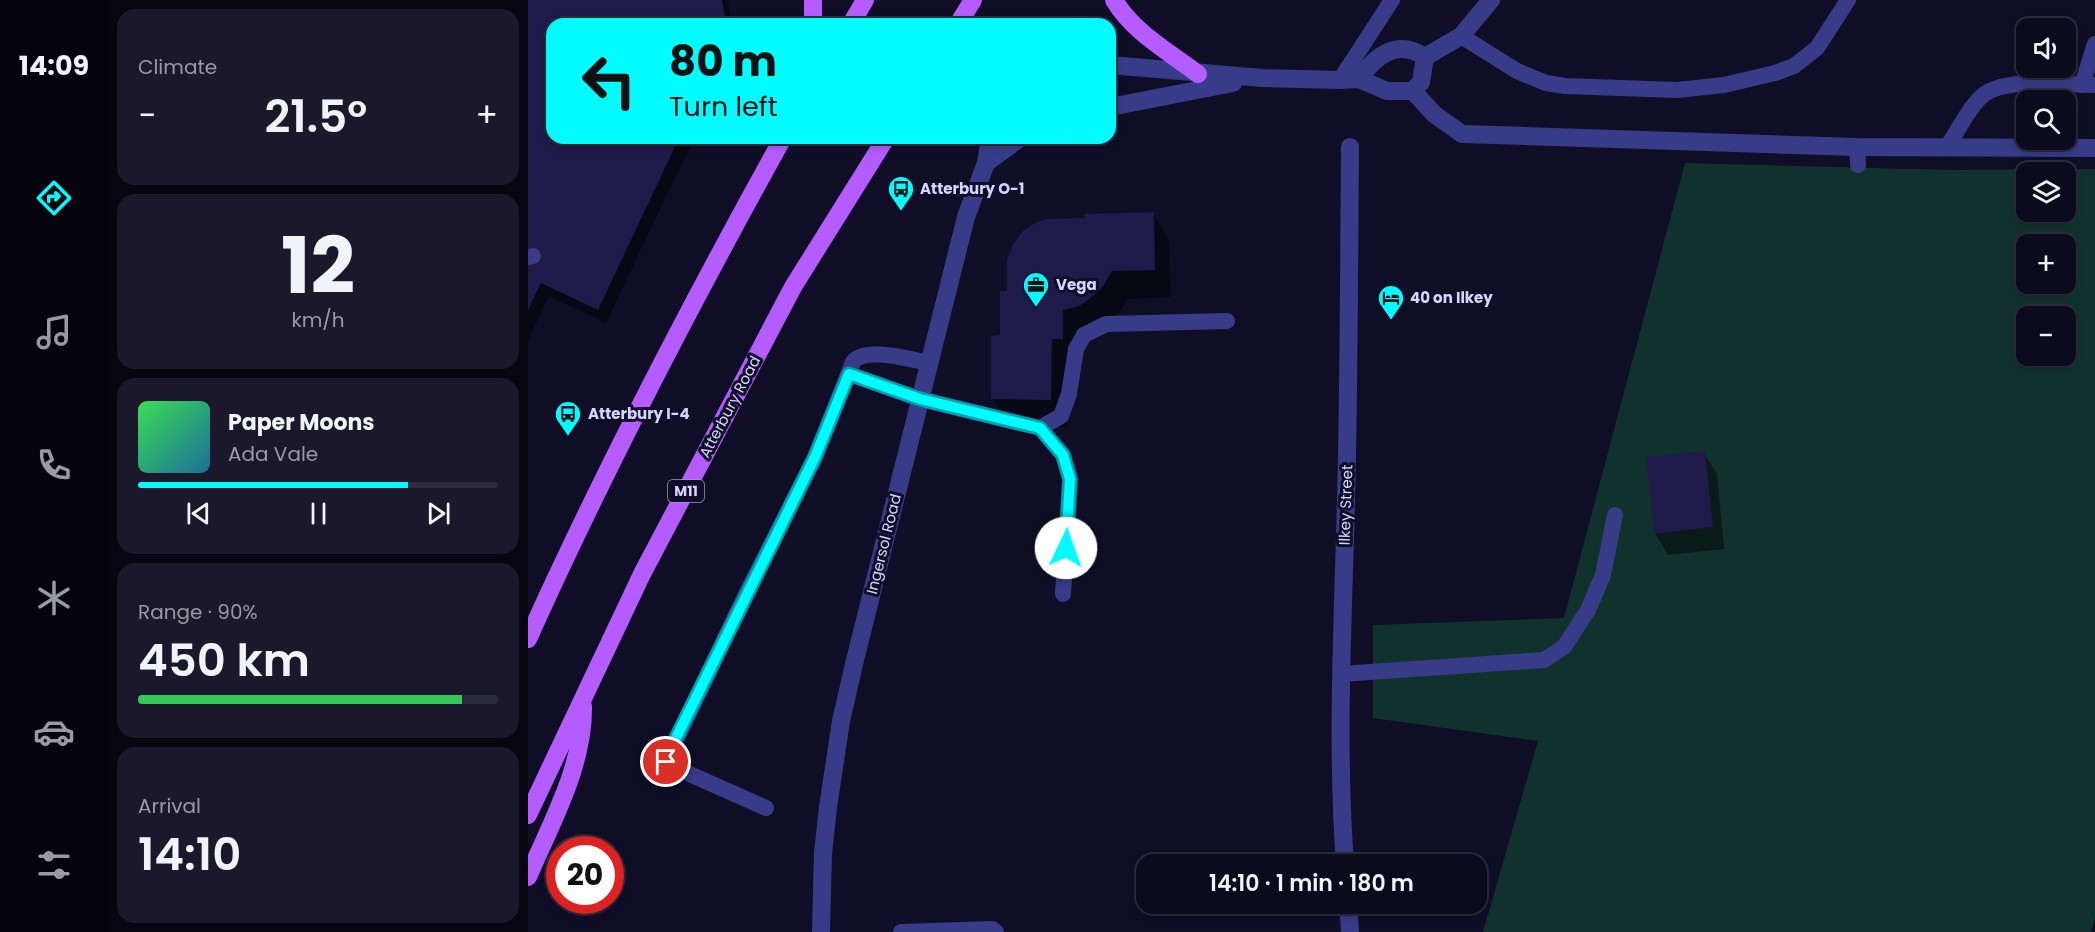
<!DOCTYPE html>
<html lang="en">
<head>
<meta charset="utf-8">
<style>
  body { margin:0; font-family:Poppins,sans-serif; background:#1a182a; color:#f1f3f6; height:100vh; display:flex; flex-direction:column; font-size:22px; white-space:nowrap }
  * { box-sizing:border-box; margin:0 }
  p { font-size:20px; color:#9a9aa4 }
  .icon { flex:none; width:33px; height:33px; fill:none; stroke:currentColor; stroke-width:2; stroke-linecap:round; stroke-linejoin:round }
  .map { position:relative; flex:1; overflow:hidden }
  .sheet { display:flex; flex-direction:column; gap:9px; padding:9px; background:#070610; width:420px }
  .sheet>* { flex:none }
  .top-card { position:absolute; left:18px; top:18px; width:570px; height:126px; border-radius:18px; box-shadow:0 3px 9px #0003,0 0 0 2px #2c2b3b; background:#01fcff; color:#111; overflow:hidden }
  .tools { position:absolute; left:1488px; top:18px; display:grid; gap:12px }
  .tools a { display:grid; place-items:center; width:60px; height:60px; border-radius:12px; background:#0c0a1d; box-shadow:0 3px 9px #0003,0 0 0 2px #2c2b3b; font-size:30px }
  .speed { position:absolute; left:18px; top:836px; display:flex; gap:12px; font-size:30px; font-weight:700; text-align:center }
  .speed>* { display:grid; place-content:center; width:78px; height:78px; border-radius:50%; background:#0c0a1d; box-shadow:0 3px 9px #0003,0 0 0 2px #2c2b3b; line-height:1 }
  .speed .limit { border:9px solid #d22; background:#fff; color:#111 }
  .pin { position:absolute; display:grid; place-items:center; width:51px; height:51px; color:#fff; margin:-26px; border:3px solid #fff; border-radius:50%; box-shadow:0 2px 6px #0007 }
  .me { position:absolute; width:66px; margin:-33px; rotate:3deg; stroke-linejoin:round; filter:drop-shadow(0 0 4px #0008) }
  .turn { display:flex; align-items:center; gap:21px; height:126px; padding:0 24px; font-size:27px }
  .turn .icon { width:78px; height:78px; stroke-width:2.5 }
  .turn b { display:block; font-size:42px; line-height:51px }
  .big { font-size:45px; font-weight:600; line-height:1.1 }
  .sheet .widget { flex:1; display:flex; flex-direction:column; justify-content:center; gap:9px; min-width:0; padding:0 21px; border-radius:18px; background:#1a182a }
  .sheet .dial { align-items:center; gap:0 }
  .dial b { font-size:78px; line-height:1 }
  .song { display:flex; align-items:center; gap:18px }
  .cover { width:72px; height:72px; border-radius:9px; background:linear-gradient(135deg,hsl(130 70% 55%),hsl(200 70% 35%)) }
  .played { height:6px; border-radius:3px; background:linear-gradient(90deg,#01fcff 75%,#2c2b3b 75%) }
  .keys { display:flex; justify-content:space-around; direction:ltr }
  .heat { display:flex; justify-content:space-between; align-items:center; font-size:33px; direction:ltr }
  .charge { height:9px; border-radius:4px; background:linear-gradient(90deg,#34c759 90%,#2c2b3b 0) }
  .trip { position:absolute; left:608px; top:854px; width:351px; height:60px; border-radius:18px; background:#0c0a1d; box-shadow:0 3px 9px #0003,0 0 0 2px #2c2b3b; font-weight:600; line-height:60px; text-align:center }
  main { display:flex; flex:1; min-height:0 }
  .tab-bar { display:flex; flex-direction:column; width:108px; justify-content:space-around; align-items:center; background:#05040c; color:#9a9aa4 }
  .tab-bar .icon { width:42px; height:42px }
  .tab-bar .selected { color:#01fcff }
  .tab-bar b { font-size:27px; color:#f1f3f6 }
  .map>svg:first-child { display:block }
  .green { fill:#11312d; fill-rule:evenodd }
  .shadow { fill:#0007 }
  .building { fill:#1f1a49 }
  .lines { fill:none; stroke-linecap:round; stroke-linejoin:round }
  .lane { stroke:#383c88; stroke-width:16 }
  .street { stroke:#383c88; stroke-width:18 }
  .primary { stroke:#b45cff; stroke-width:18 }
  .route-casing { stroke:#01a4a6; stroke-width:15 }
  .route { stroke:#01fcff; stroke-width:10 }
  .labels { text-anchor:middle; stroke-width:6; stroke-linejoin:round; paint-order:stroke }
  .shield { fill:#100e27; stroke:#9b99be; stroke-width:1.5 }
  .shield-label { font-size:14px; font-weight:bold; fill:#d6d5ff }
  .poi-label { font-size:15px; font-weight:bold; fill:#d6d5ff; stroke:#100e27; text-anchor:start }
  .street-label { font-size:15px; fill:#d6d5ff; stroke:#100e27 }
</style>
</head>
<body>
<main>
<nav class="tab-bar">
<b>14:09</b>
<svg class="icon selected" aria-label="directions" viewBox="0 0 24 24"><path d="M12 3l9 9-9 9-9-9zM9 14v-3h6M13 9l2 2-2 2"/></svg>
<svg class="icon" aria-label="music" viewBox="0 0 24 24"><path d="M9 18V5l10-2v13"/><circle cx="6" cy="18" r="3"/><circle cx="16" cy="16" r="3"/></svg>
<svg class="icon" aria-label="phone" viewBox="0 0 24 24"><path d="M5 4h4l2 5-3 2q2 4 5 5l2-3 5 2v4C11 20 4 13 5 4z"/></svg>
<svg class="icon" aria-label="climate" viewBox="0 0 24 24"><path d="M12 3v18M4 7l16 10M4 17L20 7"/></svg>
<svg class="icon" aria-label="car" viewBox="0 0 24 24"><path d="M5 17H2v-5l4-1 3-4h7l3 4 3 1v5h-3M9 17h6M6 11h13"/><circle cx="7" cy="17" r="2"/><circle cx="17" cy="17" r="2"/></svg>
<svg class="icon" aria-label="filters" viewBox="0 0 24 24"><path d="M4 7h16M4 17h16"/><circle cx="9" cy="7" r="2"/><circle cx="15" cy="17" r="2"/></svg>
</nav>
<section class="sheet">
<div class="widget"><p>Climate</p>
<div class="heat"><a>−</a><b class="big">21.5°</b><a>+</a></div>
</div>
<div class="widget dial"><b>12</b><p>km/h</p></div>
<div class="widget">
<div class="song"><i class="cover"></i><div><b>Paper Moons</b><p>Ada Vale</p></div></div>
<div class="played"></div>
<div class="keys"><svg class="icon" aria-label="previous" viewBox="0 0 24 24"><path d="M18 5L8 12l10 7zM5 5v14"/></svg><svg class="icon" aria-label="pause" viewBox="0 0 24 24"><path d="M8 5v14M16 5v14"/></svg><svg class="icon" aria-label="next" viewBox="0 0 24 24"><path d="M6 5l10 7-10 7zM19 5v14"/></svg></div>
</div>
<div class="widget"><p>Range · 90%</p><b class="big">450 km</b><div class="charge"></div></div>
<div class="widget"><p>Arrival</p><b class="big">14:10</b></div>
</section>
<div class="map">
<svg width="1567" height="932" viewBox="0 0 1567 932">
  <rect width="100%" height="100%" fill="#100e27"/>
  <path class="green" d="M1157 163 1423 170 1567 169V917L1563 932H955L1010 741 845 718V625L1036 618ZM1498 172H1538V212H1498ZM1498 244H1538V284H1498ZM1498 316H1538V356H1498Z"/>
  <g class="shadow">
    <polygon points="0,0 200,0 203,24 24,24 24,138 166,138 78,323 21,296 0,341"/>
    <polygon points="625,213 641,241 643,297 600,299 591,313 580,325 567,333 539,367 539,427 481,427 465,399 481,293 559,219"/>
    <polygon points="1176,453 1189,474 1196,549 1140,555 1127,533"/>
  </g>
  <g class="building">
    <polygon points="0,0 194,0 198,24 24,24 24,138 151,138 70,310 13,283 0,310"/>
    <polygon points="626,212 627,270 584,271 576,285 564,297 551,306 535,310 535,339 524,339 523,400 463,399 463,336 472,335 472,291 479,291 479,259 485,244 495,231 505,224 518,219 557,218 557,214"/>
    <polygon points="1177,451 1185,527 1126,534 1118,457"/>
  </g>
  <g class="lines">
    <g class="lane">
      <polyline points="933,36 989,71 1018,83 1037,86 1149,90 1196,85 1247,73 1266,66 1289,48 1320,0"/>
      <polyline points="812,80 864,0"/>
      <polyline points="1554,85 1567,44"/>
      <polyline points="1329,147 1330,165"/>
      <path d="M1419 147C1430 131 1439 110 1453 97 1474 76 1539 85 1567 85"/>
      <polyline points="0,257 5,256"/>
      <polyline points="321,374 392,399 512,428 533,416 541,394 548,349 556,335 578,324 699,321"/>
      <polyline points="512,428 535,455 542,479 535,594"/>
      <polyline points="813,674 1016,660 1036,647 1060,610 1075,575 1087,515"/>
      <path d="M238 808 139 764 140 757 219 592 287 457 325 362C337 346 383 360 402 363"/>
      <polyline points="373,932 464,929 468,932"/>
    </g>
    <g class="street">
      <polyline points="897,57 933,36 963,0"/>
      <path d="M582 65 734 78 812 80 831 79 859 91H885L893 82 897 57C869 38 847 56 831 79"/>
      <polyline points="885,91 906,114 934,134 1329,147 1567,148"/>
      <polyline points="582,107 705,83"/>
      <polyline points="458,163 492,138"/>
      <path d="M817 864C808 743 815 622 818 501 821 383 821 265 822 147"/>
      <polyline points="820,903 822,932"/>
      <polyline points="293,932 295,853 300,807 313,721 327,660 438,217 458,163 462,138"/>
    </g>
    <g class="primary">
      <polyline points="285,0 285,24"/>
      <path d="M586 0C606 33 640 51 670 74"/>
      <polyline points="323,24 337,0"/>
      <polyline points="430,24 445,0"/>
      <path d="M0 639C77 468 164 302 255 138"/>
      <polyline points="0,815 114,574 265,287 358,138"/>
      <path d="M0 877C23 823 56 766 55 706"/>
    </g>
  </g>
  <g class="lines">
    <g class="route-casing">
      <polyline id="route" points="138,762 145,744 287,457 321,374 392,399 512,428 535,455 542,479 538,548"/>
    </g>
    <use href="#route" class="route"/>
  </g>
  <defs>
    <g id="bus-pin" transform="scale(1.35)"><path d="M0 17L-7.5 6A9.5 9.5 0 1 1 7.5 6Z" fill="#01fcff" stroke="#100e27"/><path d="M-5-6H5V4H4V6H2V4H-2V6H-4V4H-5ZM-3.5-4V0h7V-4ZM-3.5 1.2v1.5H-2V1.2ZM2 1.2v1.5H3.5V1.2Z" fill="#111"/></g>
    <g id="office-pin" transform="scale(1.35)"><path d="M0 17L-7.5 6A9.5 9.5 0 1 1 7.5 6Z" fill="#01fcff" stroke="#100e27"/><path d="M-6-3h4V-5.5h4V-3h4V5H-6ZM-1-4.5V-3h2v-1.5ZM-6 0V1H6V0Z" fill="#111"/></g>
    <g id="hotel-pin" transform="scale(1.35)"><path d="M0 17L-7.5 6A9.5 9.5 0 1 1 7.5 6Z" fill="#01fcff" stroke="#100e27"/><path d="M-6-4.5h1.5V1H6V5H4.5V3h-9V5H-6ZM-4 0a1.8 1.8 0 1 1 3.6 0ZM.5 0V-2.5h3Q6-2.5 6 0Z" fill="#111"/></g>
  </defs>
  <g fill-rule="evenodd">
    <use href="#bus-pin" x="373" y="189"/>
    <use href="#office-pin" x="508" y="285"/>
    <use href="#hotel-pin" x="863" y="298"/>
    <use href="#bus-pin" x="40" y="414"/>
  </g>
  <g class="labels">
    <rect class="shield" x="140" y="480" width="36" height="22" rx="4.5"/>
    <g class="shield-label">
      <text x="158" y="496">M11</text>
    </g>
    <g class="poi-label">
      <text x="392" y="194">Atterbury O-1</text>
      <text x="528" y="290">Vega</text>
      <text x="882" y="303">40 on Ilkey</text>
      <text x="60" y="419">Atterbury I-4</text>
    </g>
    <g class="street-label">
      <text transform="translate(202 407) rotate(-62)" y="5">Atterbury Road</text>
      <text transform="translate(818 505) rotate(-88)" y="5">Ilkey Street</text>
      <text transform="translate(356 544) rotate(-76)" y="5">Ingersol Road</text>
    </g>
  </g>
</svg>
<div class="tools">
<a><svg class="icon" aria-label="sound" viewBox="0 0 24 24"><path d="M4 9h4l5-4v14l-5-4H4zM17 9q2 3 0 6"/></svg></a>
<a><svg class="icon" aria-label="search" viewBox="0 0 24 24"><circle cx="10" cy="10" r="6"/><path d="M15 15l6 6"/></svg></a>
<a><svg class="icon" aria-label="layers" viewBox="0 0 24 24"><path d="M12 4l9 5-9 5-9-5zM3 14l9 5 9-5"/></svg></a>
<a>+</a>
<a>−</a>
</div>
<div class="speed"><div class="limit">20</div></div>
<div class="pin" style="left:138px;top:762px;background:#d93025"><svg class="icon" aria-label="arrive" viewBox="0 0 24 24"><path d="M6 21V4h12l-3 4 3 4H6"/></svg></div>
<svg class="me" style="left:538px;top:548px" viewBox="-20 -20 40 40"><circle r="19" fill="#fff"/><path d="M0-13L10 11 0 6-10 11z" fill="#01fcff"/></svg>
<div class="trip">14:10 · 1 min · 180 m</div>
<div class="top-card">
<div class="turn"><svg class="icon" aria-label="left" viewBox="0 0 24 24"><path d="M17 20v-9H6M10 6l-5 5 5 5"/></svg><div><b>80 m</b>Turn left</div></div>
</div>
</div>
</main>
</body>
</html>
